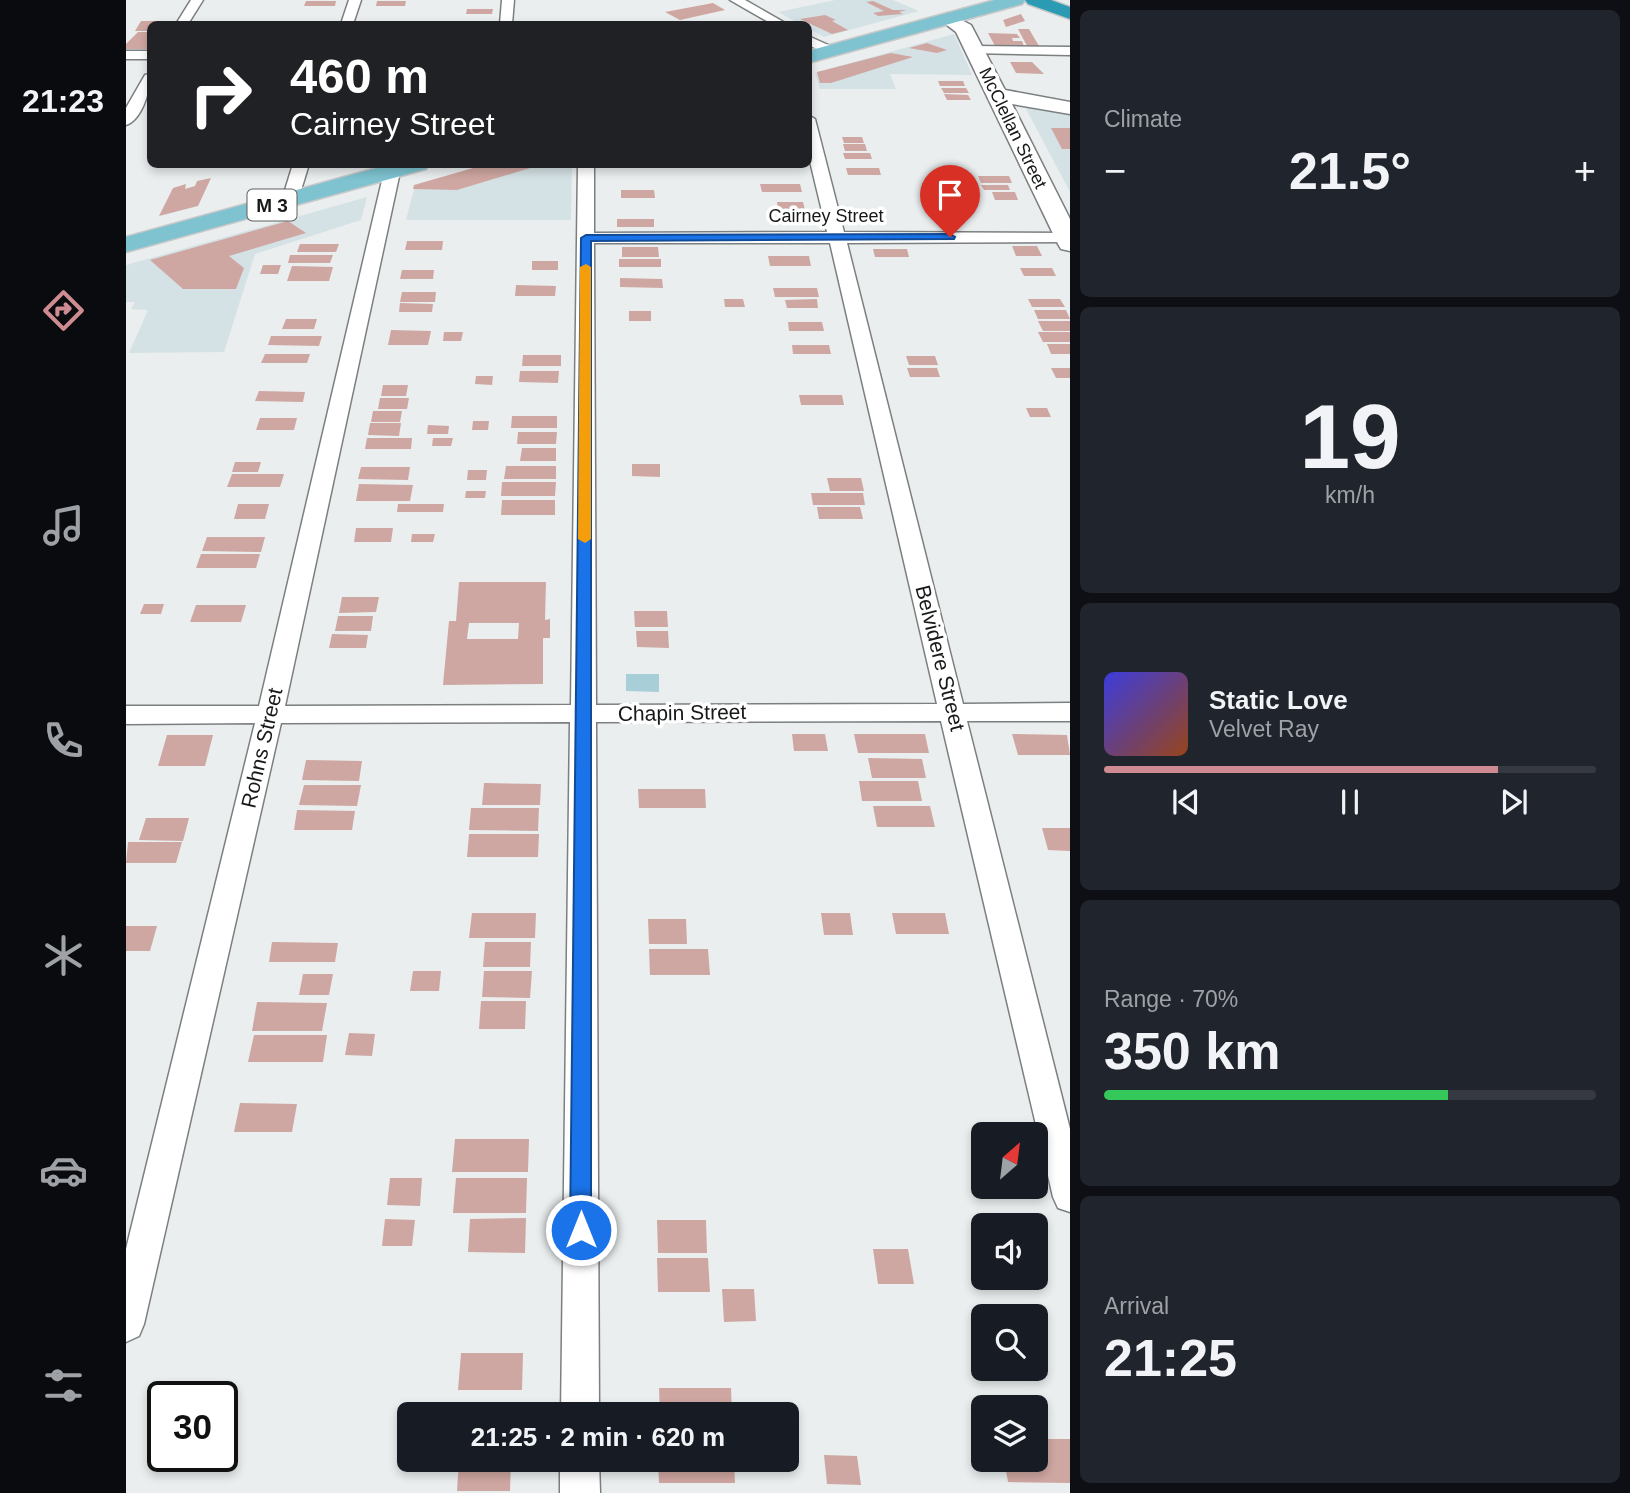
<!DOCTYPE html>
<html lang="en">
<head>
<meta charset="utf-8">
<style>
  body { margin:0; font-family:Arial,sans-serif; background:#20242c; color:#f1f3f6; height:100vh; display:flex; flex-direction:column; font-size:26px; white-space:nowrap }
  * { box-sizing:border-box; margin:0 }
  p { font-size:23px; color:#9ea1a6 }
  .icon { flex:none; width:38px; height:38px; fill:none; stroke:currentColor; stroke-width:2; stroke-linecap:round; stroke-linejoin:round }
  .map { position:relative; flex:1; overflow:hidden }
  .panel { display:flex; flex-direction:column; gap:10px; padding:10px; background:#0d0f14; width:560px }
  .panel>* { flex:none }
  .hud { position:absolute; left:21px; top:21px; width:665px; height:147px; border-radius:10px; box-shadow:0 4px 10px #0003; background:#202124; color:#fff; overflow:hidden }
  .needle { width:46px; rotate:28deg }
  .controls { position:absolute; left:845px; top:1122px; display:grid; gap:14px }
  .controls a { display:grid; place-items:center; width:77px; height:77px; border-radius:10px; background:#171b24; box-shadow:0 4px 10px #0003; font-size:35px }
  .speed { position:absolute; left:21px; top:1381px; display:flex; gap:14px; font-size:35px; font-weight:700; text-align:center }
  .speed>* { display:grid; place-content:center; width:91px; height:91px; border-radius:50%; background:#171b24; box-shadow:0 4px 10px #0003; line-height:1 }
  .speed .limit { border:4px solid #111; border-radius:10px; background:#fff; color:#111 }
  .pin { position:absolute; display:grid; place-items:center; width:60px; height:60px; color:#fff; margin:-72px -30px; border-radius:50% 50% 50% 0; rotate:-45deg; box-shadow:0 0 7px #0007 }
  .pin .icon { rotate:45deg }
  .me { position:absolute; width:77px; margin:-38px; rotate:0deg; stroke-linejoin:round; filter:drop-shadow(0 0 5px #0008) }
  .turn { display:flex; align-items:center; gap:24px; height:147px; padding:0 28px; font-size:32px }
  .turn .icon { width:91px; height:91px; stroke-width:2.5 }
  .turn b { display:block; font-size:49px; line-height:60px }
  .big { font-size:52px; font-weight:700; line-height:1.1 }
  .panel .card { flex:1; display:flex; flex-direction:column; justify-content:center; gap:10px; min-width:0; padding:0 24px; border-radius:10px; background:#20242c }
  .panel .dial { align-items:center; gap:0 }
  .dial b { font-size:91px; line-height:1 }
  .song { display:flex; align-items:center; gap:21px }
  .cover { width:84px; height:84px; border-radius:10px; background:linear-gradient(135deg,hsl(240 70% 55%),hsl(20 70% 35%)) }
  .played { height:7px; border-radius:4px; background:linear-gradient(90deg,#ce8b91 80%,#363941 80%) }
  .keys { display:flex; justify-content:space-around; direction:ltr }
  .heat { display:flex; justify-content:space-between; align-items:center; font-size:38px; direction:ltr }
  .charge { height:10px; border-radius:5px; background:linear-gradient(90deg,#34c759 70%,#363941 0) }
  .trip { position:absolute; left:271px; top:1402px; width:402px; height:70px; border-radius:10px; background:#171b24; box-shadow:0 4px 10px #0003; font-weight:700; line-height:70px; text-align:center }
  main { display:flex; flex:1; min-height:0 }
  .menu { display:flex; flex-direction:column; width:126px; justify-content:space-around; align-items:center; background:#090b0e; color:#9ea1a6 }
  .menu .icon { width:49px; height:49px }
  .menu .active { color:#ce8b91 }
  .menu b { font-size:32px; color:#f1f3f6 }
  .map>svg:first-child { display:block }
  .built { fill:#d5e2e5 }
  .green { fill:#a8ced7 }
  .building { fill:#cfa7a2; fill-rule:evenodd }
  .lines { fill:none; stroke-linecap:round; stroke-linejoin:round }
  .street-casing { stroke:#7b7f80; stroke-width:3 }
  .secondary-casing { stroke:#7b7f80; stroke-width:3 }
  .primary-casing { stroke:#c7c8c8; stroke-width:3 }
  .highway-casing { stroke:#c7c8c8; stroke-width:3 }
  .street { fill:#fff; fill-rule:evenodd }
  .secondary { fill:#fff; fill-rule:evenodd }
  .primary { fill:#7fc3d1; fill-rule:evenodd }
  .highway { fill:#2a9bb2; fill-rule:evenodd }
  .route { fill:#1a73e8; stroke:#114b97; stroke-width:2 }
  .slow { fill:#f59e0b }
  .labels { text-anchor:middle; stroke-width:7; stroke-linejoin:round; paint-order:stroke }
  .far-street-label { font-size:18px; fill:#171919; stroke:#fff }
  .shield { fill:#fff; stroke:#5d5e5e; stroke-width:2 }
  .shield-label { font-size:19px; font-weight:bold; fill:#171919 }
  .street-label { font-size:21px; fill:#171919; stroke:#fff }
</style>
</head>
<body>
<main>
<nav class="menu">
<b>21:23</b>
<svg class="icon active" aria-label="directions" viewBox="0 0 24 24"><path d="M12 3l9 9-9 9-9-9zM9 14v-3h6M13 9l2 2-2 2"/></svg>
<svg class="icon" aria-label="music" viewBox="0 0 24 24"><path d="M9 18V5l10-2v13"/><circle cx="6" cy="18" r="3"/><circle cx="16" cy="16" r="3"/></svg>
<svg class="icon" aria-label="phone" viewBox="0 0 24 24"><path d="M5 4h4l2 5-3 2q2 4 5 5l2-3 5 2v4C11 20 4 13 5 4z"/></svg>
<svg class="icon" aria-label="climate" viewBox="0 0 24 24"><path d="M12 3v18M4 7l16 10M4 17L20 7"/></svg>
<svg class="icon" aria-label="car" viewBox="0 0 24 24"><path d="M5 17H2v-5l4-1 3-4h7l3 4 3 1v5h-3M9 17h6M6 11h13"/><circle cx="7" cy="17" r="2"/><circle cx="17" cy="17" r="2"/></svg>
<svg class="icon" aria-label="filters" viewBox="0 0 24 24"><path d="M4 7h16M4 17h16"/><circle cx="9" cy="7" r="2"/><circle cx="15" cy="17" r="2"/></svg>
</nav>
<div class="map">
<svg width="944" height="1493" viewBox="0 0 944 1493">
  <rect width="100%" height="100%" fill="#eaeeef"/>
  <g class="built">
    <polygon points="709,0 767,0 793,11 698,37 683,29 682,24 674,24 652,12"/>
    <polygon points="828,34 846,75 764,74 770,89 694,89 689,73"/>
    <polygon points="899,107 944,115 944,192"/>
    <polygon points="364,165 446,165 445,220 280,220 289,186"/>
    <polygon points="241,197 235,220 129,254 98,352 3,353 22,310 5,309 9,302 0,302 0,265"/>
  </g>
  <polygon class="green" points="500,674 533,674 533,692 500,691"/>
  <g class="building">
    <polygon points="180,1 210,1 209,6 178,6"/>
    <polygon points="251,1 280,1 279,6 250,6"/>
    <polygon points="747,1 767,10 781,10 773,12 777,14 752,16 747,13 758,11 740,2"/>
    <polygon points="587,3 599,10 554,20 539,12"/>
    <polygon points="341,9 367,9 366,14 340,14"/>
    <polygon points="895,14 899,21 880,27 877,20"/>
    <polygon points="699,15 710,20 706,21 722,30 706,34 674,19"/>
    <polygon points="15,21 35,21 32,24 24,24 24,31 9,31"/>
    <polygon points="892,29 903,29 913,46 901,46"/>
    <polygon points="12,32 24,32 22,49 0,49 0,44"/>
    <polygon points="862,33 891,34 894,38 886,38 887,41 896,41 898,46 869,46"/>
    <polygon points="801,43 821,50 811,53 783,48"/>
    <polygon points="765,53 787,57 705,83 694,83 691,72"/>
    <polygon points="884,62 906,62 918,74 890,73"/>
    <polygon points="812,81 837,81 839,86 814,86"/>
    <polygon points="815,88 840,88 843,93 818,93"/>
    <polygon points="818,94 842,95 845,100 821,100"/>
    <polygon points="925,128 944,128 944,149 936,149"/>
    <polygon points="716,137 736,137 738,143 718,143"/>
    <polygon points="717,144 739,144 741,151 719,151"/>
    <polygon points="717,153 744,153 746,159 719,159"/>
    <polygon points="361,164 414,165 331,190 287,189 288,185"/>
    <polygon points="720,168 753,168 755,175 722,175"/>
    <polygon points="852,176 883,176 886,183 855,183"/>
    <polygon points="85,178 72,206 33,216 47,188 60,184 59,189 69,186 71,181"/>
    <polygon points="634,184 674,184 676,192 636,192"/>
    <polygon points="855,185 882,185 884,190 858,190"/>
    <polygon points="495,190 528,190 529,198 495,198"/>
    <polygon points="866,192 889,192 892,200 869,200"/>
    <polygon points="651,202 677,202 679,210 652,210"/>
    <rect x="491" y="219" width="37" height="8"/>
    <polygon points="162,221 180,233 103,256 118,268 110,289 57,289 24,260"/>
    <polygon points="281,241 317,241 316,250 279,250"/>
    <polygon points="174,244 213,244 210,252 171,252"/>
    <polygon points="886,246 911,246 916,256 890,256"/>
    <polygon points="496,247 532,247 533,257 496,257"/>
    <polygon points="747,249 781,249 783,257 749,257"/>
    <polygon points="164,255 207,255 204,263 162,263"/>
    <polygon points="642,256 683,256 685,266 644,266"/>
    <rect x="493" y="259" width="42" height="8"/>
    <rect x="406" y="261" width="26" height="9"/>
    <polygon points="137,265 155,265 152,274 134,274"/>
    <polygon points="166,266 207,267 203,281 161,281"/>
    <polygon points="894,268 926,268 930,276 898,276"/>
    <polygon points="276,270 308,270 307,279 274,279"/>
    <polygon points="494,278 536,279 537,288 494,287"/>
    <polygon points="390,285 430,286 429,296 389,296"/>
    <polygon points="647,288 691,288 693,297 649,297"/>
    <polygon points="276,292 310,292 309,302 274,302"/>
    <polygon points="598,299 617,299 619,307 599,307"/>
    <polygon points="691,299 692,308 661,308 659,300"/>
    <polygon points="902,299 934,299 939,307 906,307"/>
    <polygon points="274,303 307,304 306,312 273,312"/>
    <polygon points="908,310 940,310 944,319 912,319"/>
    <rect x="503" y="311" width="22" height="10"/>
    <polygon points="160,319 191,319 188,329 156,329"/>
    <polygon points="912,321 944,321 944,331 917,331"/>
    <polygon points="662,322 696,322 698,331 663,331"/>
    <polygon points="265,330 305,331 302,345 262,345"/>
    <polygon points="318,332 337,332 335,341 317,341"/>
    <polygon points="912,332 944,332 944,342 917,342"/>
    <polygon points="145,336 196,336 193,346 142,345"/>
    <polygon points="921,344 944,344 944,354 925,354"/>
    <polygon points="666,345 703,345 705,354 667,354"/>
    <polygon points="139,354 184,354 181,363 135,363"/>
    <polygon points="397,355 435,355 435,366 396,366"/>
    <polygon points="780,356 809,356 812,365 783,365"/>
    <polygon points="781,368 811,368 814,377 784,377"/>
    <polygon points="925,368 944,368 944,378 930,378"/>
    <polygon points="394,371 433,371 432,383 393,382"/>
    <polygon points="350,376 367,376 366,385 349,384"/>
    <polygon points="257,385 282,385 280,396 255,396"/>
    <polygon points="133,391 179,392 177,402 129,401"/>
    <polygon points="673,395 716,395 718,405 675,405"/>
    <polygon points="254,398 283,398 281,409 252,409"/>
    <polygon points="900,408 921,408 925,417 904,417"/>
    <polygon points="247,411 276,411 274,422 245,422"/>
    <polygon points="386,416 431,416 431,428 385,428"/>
    <polygon points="134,418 171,418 168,430 130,430"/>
    <polygon points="347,421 363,421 362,430 346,430"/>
    <polygon points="244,423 275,423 273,436 242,435"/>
    <polygon points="302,425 323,426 322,434 301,434"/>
    <polygon points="392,432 431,432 430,444 391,444"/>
    <polygon points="241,438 286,438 285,449 239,449"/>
    <polygon points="307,438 327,438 325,446 306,446"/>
    <polygon points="396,448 430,448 430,461 394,461"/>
    <polygon points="109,462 135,462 132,472 106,472"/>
    <polygon points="506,464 534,464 534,477 506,476"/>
    <polygon points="380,466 430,466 430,479 378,479"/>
    <polygon points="235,467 284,467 282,480 232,479"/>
    <polygon points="342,470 361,470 360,480 341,480"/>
    <polygon points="106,474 158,474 154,487 101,487"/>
    <polygon points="701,478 735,478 738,491 704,491"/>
    <polygon points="376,482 430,482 429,496 375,496"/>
    <polygon points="233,484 287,485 284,501 230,501"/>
    <polygon points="340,491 360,491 359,498 339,498"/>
    <polygon points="685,493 737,493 739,505 687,505"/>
    <polygon points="376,500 429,500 429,515 375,515"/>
    <polygon points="112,504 143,504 139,519 108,519"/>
    <polygon points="272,504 318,504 317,512 271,512"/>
    <polygon points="691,507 734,507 737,519 693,519"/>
    <polygon points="230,528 267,528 265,542 228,542"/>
    <polygon points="286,534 309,534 307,542 285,542"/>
    <polygon points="81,537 139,537 135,552 76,551"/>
    <polygon points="75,554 134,554 130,568 70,568"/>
    <path d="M333 582H420L419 620 424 619V638H417V684L317 685 323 621H330ZM343 623H393L392 639H341Z"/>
    <polygon points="216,597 253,597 250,612 213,613"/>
    <polygon points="18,604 38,604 35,614 14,614"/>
    <polygon points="70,605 120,605 115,622 64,622"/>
    <polygon points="508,611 541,611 542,627 509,627"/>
    <polygon points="212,616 247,616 245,631 209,631"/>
    <polygon points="510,631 542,631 543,648 511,647"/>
    <polygon points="206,634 242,635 240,648 203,648"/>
    <polygon points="666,734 699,734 702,751 668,751"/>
    <polygon points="728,734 799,734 803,753 732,753"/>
    <polygon points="886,734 941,735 944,755 892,755"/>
    <polygon points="41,735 87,735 79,766 32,766"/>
    <polygon points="742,758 796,759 800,778 746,778"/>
    <polygon points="180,760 236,761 233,781 176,780"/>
    <polygon points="733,781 792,781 796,801 736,801"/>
    <polygon points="358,783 415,784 414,805 356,805"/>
    <polygon points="178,785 235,785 231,806 173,805"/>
    <polygon points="512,789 579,789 580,808 513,808"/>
    <polygon points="747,806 804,806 809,827 751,827"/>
    <polygon points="345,808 413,808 412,831 343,830"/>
    <polygon points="171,810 229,811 226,830 168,830"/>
    <polygon points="20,818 63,818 57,841 13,840"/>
    <polygon points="916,828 944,828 944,851 922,850"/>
    <polygon points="343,834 413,834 412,857 341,857"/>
    <polygon points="2,842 56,842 50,863 0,863"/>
    <polygon points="346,913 410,913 409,938 343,938"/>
    <polygon points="695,913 724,913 727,935 698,935"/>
    <polygon points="766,913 819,913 823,934 770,934"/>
    <polygon points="522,919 560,919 561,944 523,944"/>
    <polygon points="0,926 31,926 24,951 0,951"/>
    <polygon points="146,942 212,943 209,962 143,962"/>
    <polygon points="359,942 405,942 404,967 357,967"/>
    <polygon points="523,949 582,949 584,975 524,975"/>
    <polygon points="287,971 315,971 313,991 284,991"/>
    <polygon points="358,971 406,971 404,998 356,997"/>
    <polygon points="177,974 207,974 203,995 173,995"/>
    <polygon points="355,1001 400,1001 399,1029 353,1029"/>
    <polygon points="131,1002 201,1003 196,1031 126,1031"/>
    <polygon points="223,1033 249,1034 246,1056 219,1055"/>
    <polygon points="128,1035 201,1035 197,1062 122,1062"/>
    <polygon points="114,1103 171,1104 166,1132 108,1132"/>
    <polygon points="329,1139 403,1139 402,1172 326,1172"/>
    <polygon points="264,1178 296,1178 294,1206 261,1205"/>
    <polygon points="330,1178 401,1178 400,1213 327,1213"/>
    <polygon points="400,1218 399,1253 342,1252 344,1219"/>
    <polygon points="259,1219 289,1220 286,1246 256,1246"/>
    <polygon points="531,1220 580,1220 581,1253 532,1253"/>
    <polygon points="747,1249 782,1249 788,1284 752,1284"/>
    <polygon points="531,1258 582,1258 584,1292 532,1292"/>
    <polygon points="596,1289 628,1289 630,1321 598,1322"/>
    <polygon points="335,1353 397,1353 396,1390 332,1390"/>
    <polygon points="533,1388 605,1388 606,1414 534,1414"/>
    <polygon points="910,1439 944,1439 944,1483 882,1482 878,1460 910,1460"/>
    <polygon points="698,1455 731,1456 735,1485 701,1484"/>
    <polygon points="333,1460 385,1460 384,1491 331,1491"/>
    <polygon points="532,1460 608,1460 609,1483 533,1483"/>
  </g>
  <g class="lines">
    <g class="street-casing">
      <g id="street">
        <polygon points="65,0 77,0 62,24 50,24"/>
        <polygon points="223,0 235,0 227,24 215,24"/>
        <polygon points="376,0 388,0 386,24 374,24"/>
        <polygon points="604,0 619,0 661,24 646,24"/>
        <polygon points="682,36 709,48 711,51 704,55 682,45"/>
        <polygon points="848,46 944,47 944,55 843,53 843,47"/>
        <rect x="0" y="51" width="24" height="8"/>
        <path d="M24 74C25 89 16 120 0 125V108L19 75Z"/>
        <path d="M682 115 689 119 718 232 944 233V241L940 242 721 243 837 704 944 703V721H841L944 1129V1212L932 1208 927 1197 815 721 470 722 473 1414H435L444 722 155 723 18 1324 13 1336 0 1342V1249L129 723 0 724V706H133L258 172 266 167 274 172 159 706 445 705 452 164H468V233L701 232 682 153ZM468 243H704L811 704 470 705Z"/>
        <polygon points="167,164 183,164 172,200 164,205 156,200"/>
        <polygon points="434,1460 473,1460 474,1493 434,1493"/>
      </g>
    </g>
    <g class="secondary-casing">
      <polygon id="secondary" points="822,13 845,25 879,90 944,102 944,114 886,104 944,219 944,251 935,249 932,244 830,32 813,19"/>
    </g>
    <g class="primary-casing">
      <g id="primary">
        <polygon points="869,0 899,0 896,4 682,63 682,51"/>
        <polygon points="265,164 303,164 300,169 0,252 0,237"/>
      </g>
    </g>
    <g class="highway-casing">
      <polygon id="highway" points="899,0 925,0 944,7 944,19 902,4"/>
    </g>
    <use href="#street" class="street"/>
    <use href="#secondary" class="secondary"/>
    <use href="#primary" class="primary"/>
    <use href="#highway" class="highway"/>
  </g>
  <polygon class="route" points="824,234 829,237 828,239 465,241 465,1230 462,1237 455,1240 447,1237 444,1230 455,238 460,235"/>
  <polygon class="slow" points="460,264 465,267 465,539 459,543 452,539 454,267"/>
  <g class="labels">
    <g class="far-street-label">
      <text transform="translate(887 128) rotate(64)" y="6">McClellan Street</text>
      <text x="700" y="222">Cairney Street</text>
    </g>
    <rect class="shield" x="121.5" y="189.5" width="49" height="31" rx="5"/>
    <g class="shield-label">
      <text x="146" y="212">M 3</text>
    </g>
    <g class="street-label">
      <text transform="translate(814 658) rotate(76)" y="7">Belvidere Street</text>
      <text transform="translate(556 713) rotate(-1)" y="7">Chapin Street</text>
      <text transform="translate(136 748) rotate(-77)" y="7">Rohns Street</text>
    </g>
  </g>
</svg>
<div class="controls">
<a><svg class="needle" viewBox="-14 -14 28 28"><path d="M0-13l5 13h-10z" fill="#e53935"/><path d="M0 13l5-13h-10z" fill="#9ea1a6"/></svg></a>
<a><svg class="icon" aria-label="sound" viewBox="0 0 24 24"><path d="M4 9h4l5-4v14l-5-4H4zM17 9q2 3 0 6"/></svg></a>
<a><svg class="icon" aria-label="search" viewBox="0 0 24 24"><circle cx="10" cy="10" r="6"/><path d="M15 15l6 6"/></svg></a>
<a><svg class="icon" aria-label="layers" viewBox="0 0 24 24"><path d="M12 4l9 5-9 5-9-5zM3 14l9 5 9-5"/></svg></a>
</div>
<div class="speed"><div class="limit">30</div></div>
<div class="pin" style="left:824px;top:237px;background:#d93025"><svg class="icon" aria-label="arrive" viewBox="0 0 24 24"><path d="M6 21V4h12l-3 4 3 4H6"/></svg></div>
<svg class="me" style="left:455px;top:1230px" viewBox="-20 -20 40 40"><circle r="17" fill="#1a73e8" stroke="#fff" stroke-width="3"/><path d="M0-11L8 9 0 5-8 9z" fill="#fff"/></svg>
<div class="trip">21:25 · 2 min · 620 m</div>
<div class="hud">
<div class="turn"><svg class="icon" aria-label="right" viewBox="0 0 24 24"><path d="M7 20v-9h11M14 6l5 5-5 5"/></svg><div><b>460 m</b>Cairney Street</div></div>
</div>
</div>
<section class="panel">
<div class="card"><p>Climate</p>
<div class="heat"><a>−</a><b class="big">21.5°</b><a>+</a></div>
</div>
<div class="card dial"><b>19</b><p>km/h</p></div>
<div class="card">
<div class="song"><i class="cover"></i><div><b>Static Love</b><p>Velvet Ray</p></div></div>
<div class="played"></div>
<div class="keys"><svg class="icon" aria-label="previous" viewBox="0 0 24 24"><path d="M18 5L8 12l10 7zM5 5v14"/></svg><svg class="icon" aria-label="pause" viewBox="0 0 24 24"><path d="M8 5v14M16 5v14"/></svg><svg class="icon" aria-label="next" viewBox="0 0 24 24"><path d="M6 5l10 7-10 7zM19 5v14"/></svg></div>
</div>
<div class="card"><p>Range · 70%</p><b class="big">350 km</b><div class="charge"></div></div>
<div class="card"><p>Arrival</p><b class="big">21:25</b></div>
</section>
</main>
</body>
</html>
